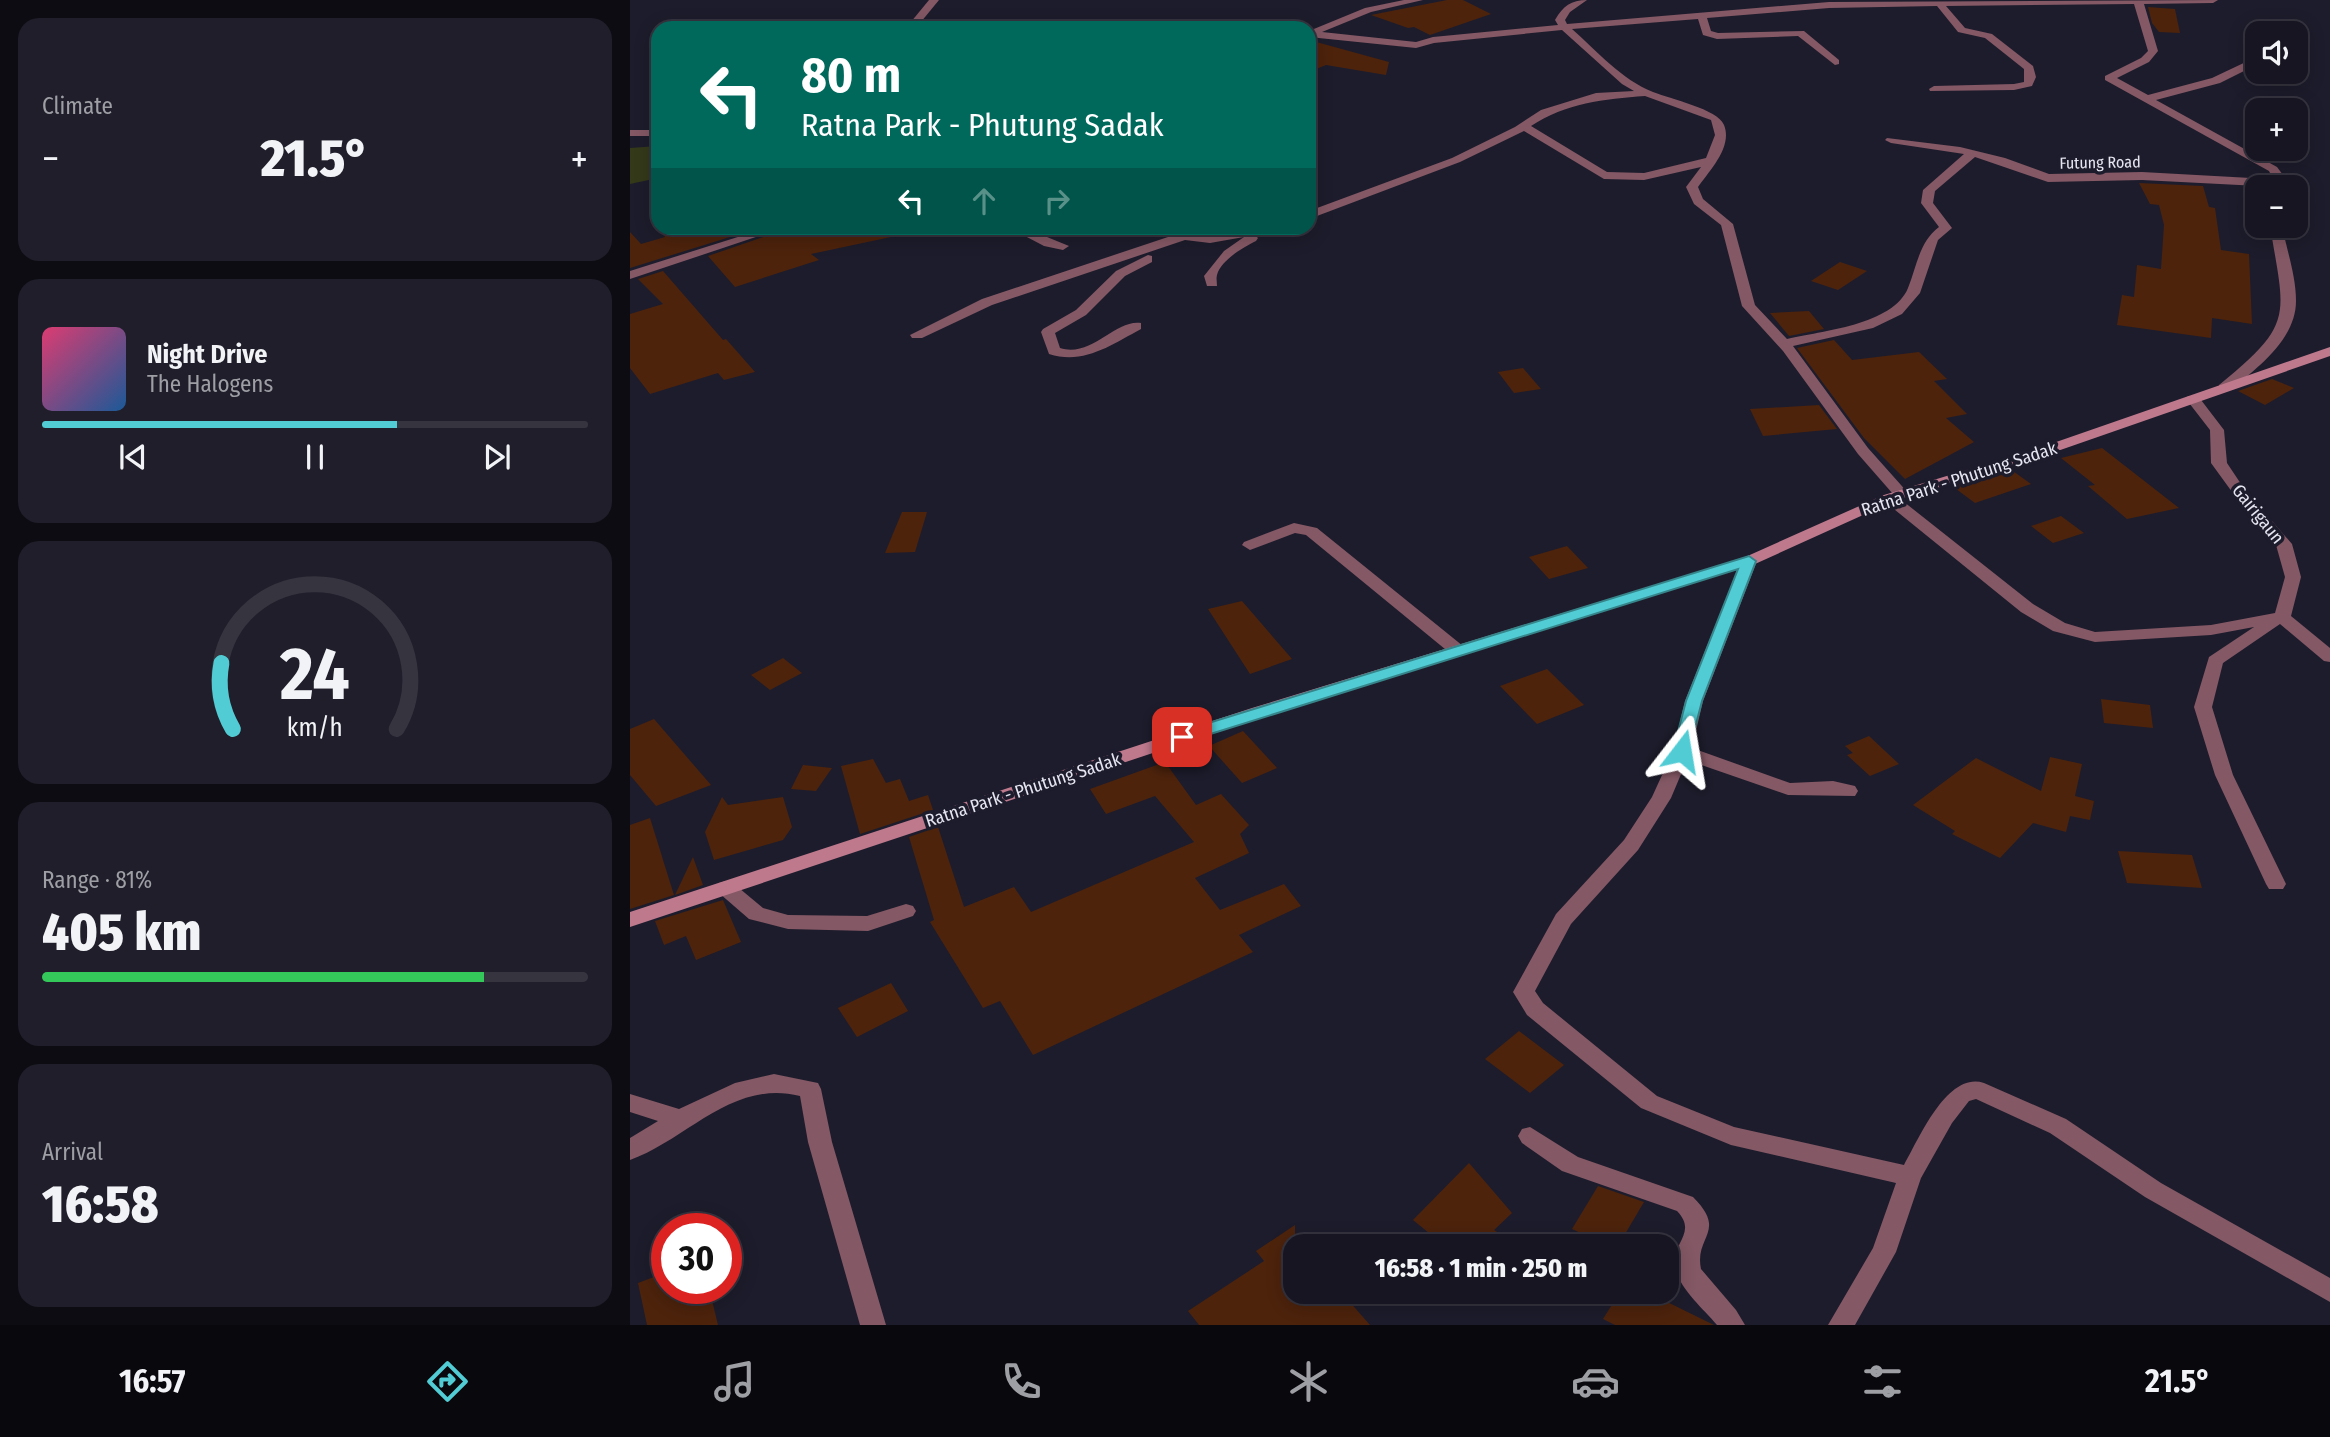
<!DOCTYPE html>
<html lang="en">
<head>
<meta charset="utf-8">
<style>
  body { margin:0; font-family:"Fira Sans Condensed",sans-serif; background:#1f1e2a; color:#f1f3f6; height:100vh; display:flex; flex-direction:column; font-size:26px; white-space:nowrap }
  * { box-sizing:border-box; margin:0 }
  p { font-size:23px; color:#9e9fa5 }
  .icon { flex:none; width:38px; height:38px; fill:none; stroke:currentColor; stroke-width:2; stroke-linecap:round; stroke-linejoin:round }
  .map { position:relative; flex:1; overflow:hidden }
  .panel { display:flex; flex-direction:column; gap:18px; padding:18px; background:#0c0c12; width:630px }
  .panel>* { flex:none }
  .guide { position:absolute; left:21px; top:21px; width:665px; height:214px; border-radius:21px; box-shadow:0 4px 18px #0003,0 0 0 2px #35343f; background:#00695c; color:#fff; overflow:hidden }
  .tools { position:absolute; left:1615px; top:21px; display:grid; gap:14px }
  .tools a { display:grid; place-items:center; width:63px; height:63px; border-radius:14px; background:#161521; box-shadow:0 4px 18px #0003,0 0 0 2px #35343f; font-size:35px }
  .speed { position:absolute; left:21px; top:1213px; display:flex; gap:14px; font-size:35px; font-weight:700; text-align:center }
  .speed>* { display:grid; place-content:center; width:91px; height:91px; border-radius:50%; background:#161521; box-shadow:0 4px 18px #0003,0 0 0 2px #35343f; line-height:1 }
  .speed .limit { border:10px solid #d22; background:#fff; color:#111 }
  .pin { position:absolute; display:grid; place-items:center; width:60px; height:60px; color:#fff; margin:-30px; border-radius:14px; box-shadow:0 4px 10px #0006 }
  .me { position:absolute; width:77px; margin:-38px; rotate:14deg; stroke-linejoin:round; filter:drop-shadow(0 0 5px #0008) }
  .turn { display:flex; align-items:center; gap:24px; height:147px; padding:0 35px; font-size:32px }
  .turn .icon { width:91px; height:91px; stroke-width:2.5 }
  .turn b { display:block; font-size:49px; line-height:60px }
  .lanes { display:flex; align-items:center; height:66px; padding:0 35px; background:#0003; justify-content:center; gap:35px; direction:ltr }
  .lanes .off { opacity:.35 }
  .big { font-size:52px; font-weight:800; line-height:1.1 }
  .panel .widget { flex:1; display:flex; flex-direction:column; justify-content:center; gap:10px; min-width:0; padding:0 24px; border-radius:21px; background:#1f1e2a }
  .panel .dial { align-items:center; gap:0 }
  .dial svg { height:182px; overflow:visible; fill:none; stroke:#35343f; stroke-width:7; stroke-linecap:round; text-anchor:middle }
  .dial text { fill:#f1f3f6; stroke:none }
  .song { display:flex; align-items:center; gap:21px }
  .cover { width:84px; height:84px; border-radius:10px; background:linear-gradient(135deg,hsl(340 70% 55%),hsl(210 70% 35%)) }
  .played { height:7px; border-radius:4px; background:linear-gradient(90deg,#51ccd4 65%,#35343f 65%) }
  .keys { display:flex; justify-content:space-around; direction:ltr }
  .heat { display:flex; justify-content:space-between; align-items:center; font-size:38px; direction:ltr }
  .charge { height:10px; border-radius:5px; background:linear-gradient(90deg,#34c759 81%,#35343f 0) }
  .trip { position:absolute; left:653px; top:1234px; width:396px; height:70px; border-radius:21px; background:#161521; box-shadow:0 4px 18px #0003,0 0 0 2px #35343f; font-weight:800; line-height:70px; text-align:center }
  .tabs { display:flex; height:112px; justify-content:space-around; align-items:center; background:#09080d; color:#9e9fa5 }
  .tabs .icon { width:49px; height:49px }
  .tabs .selected { color:#51ccd4 }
  .tabs b { font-size:32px; color:#f1f3f6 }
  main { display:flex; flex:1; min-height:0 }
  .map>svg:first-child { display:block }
  .green { fill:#34391a }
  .building { fill:#4d230c }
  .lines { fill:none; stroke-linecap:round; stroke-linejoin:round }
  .street { fill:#845865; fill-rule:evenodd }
  .secondary { fill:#be798d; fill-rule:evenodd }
  .route { fill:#51ccd4; stroke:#35858a; stroke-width:2 }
  .labels { text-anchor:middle; stroke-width:7; stroke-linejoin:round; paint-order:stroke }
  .far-street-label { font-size:16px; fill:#e6e6f2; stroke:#1d1c2c }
  .street-label { font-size:18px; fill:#e6e6f2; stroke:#1d1c2c }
</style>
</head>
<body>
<main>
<section class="panel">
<div class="widget"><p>Climate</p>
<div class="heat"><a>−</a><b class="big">21.5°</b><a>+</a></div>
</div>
<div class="widget">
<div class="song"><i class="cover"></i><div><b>Night Drive</b><p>The Halogens</p></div></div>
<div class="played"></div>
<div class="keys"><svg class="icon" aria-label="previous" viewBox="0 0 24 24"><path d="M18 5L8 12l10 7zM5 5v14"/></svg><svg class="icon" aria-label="pause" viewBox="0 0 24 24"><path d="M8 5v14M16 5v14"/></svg><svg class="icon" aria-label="next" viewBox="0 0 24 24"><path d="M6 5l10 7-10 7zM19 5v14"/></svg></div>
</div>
<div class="widget dial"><svg viewBox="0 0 100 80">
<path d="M14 69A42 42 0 1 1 86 69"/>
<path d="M14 69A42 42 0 0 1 9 40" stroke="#51ccd4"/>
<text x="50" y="56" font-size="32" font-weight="700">24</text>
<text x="50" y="72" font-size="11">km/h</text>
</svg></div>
<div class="widget"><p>Range · 81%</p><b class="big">405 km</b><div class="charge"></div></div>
<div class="widget"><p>Arrival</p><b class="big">16:58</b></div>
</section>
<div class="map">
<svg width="1700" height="1325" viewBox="0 0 1700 1325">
  <rect width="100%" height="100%" fill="#1d1c2c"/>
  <polygon class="green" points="28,146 28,178 0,184 0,148"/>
  <g class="building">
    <polygon points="817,0 833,0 861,14 800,35 784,27 778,28 741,15"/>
    <polygon points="1518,7 1545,9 1550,33 1529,32 1522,23"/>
    <polygon points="679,40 759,62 756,75 696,65 679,72"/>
    <polygon points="1509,183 1573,186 1579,207 1585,208 1591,250 1619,254 1622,324 1582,318 1581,338 1487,325 1492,295 1504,297 1507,265 1531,269 1534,225 1529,205 1520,204"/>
    <polygon points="30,228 129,228 0,268 0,232 11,244 35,237"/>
    <polygon points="156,228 260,228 261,237 181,254 189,260 105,287 78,256 154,230"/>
    <polygon points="1210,262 1237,271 1208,290 1181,281"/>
    <polygon points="33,271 93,340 96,339 125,372 94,380 88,373 20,394 0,368 0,314 33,304 8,279"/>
    <polygon points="1179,311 1194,329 1159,336 1140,313"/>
    <polygon points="1204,340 1222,360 1289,352 1317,379 1304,381 1337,414 1316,418 1344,442 1275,479 1234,438 1167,348"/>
    <polygon points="893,368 911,389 884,393 868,372"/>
    <polygon points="1642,379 1664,388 1635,405 1608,391"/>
    <polygon points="1189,405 1207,429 1133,436 1120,409"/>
    <polygon points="1472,448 1549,508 1497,519 1458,486 1465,485 1431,458"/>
    <polygon points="1380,469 1401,484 1345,503 1322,486"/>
    <polygon points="272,512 297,512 285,552 255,553"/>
    <polygon points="1431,516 1454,533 1423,543 1401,526"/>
    <polygon points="937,546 958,568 919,579 899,557"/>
    <polygon points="612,601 662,659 620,674 578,609"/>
    <polygon points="153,658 172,673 140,690 121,675"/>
    <polygon points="917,669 954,705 907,724 870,686"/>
    <polygon points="1471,699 1520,705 1523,728 1474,723"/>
    <polygon points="24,719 81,785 26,806 0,775 0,729"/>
    <polygon points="613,731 647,768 612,783 579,746"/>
    <polygon points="1239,736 1269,764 1240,776 1217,755 1223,753 1215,746"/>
    <polygon points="1420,757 1452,764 1445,796 1464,801 1460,820 1440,816 1436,832 1403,823 1370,858 1322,834 1325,831 1283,805 1346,758 1411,791"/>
    <polygon points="243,759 256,783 270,779 279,801 298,795 303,810 230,834 211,766"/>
    <polygon points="535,762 566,805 591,794 619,825 610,834 619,853 565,878 590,910 654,884 671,906 609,935 623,952 403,1055 370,1001 353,1008 300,922 304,920 279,837 308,827 334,907 384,887 401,912 564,842 525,796 476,814 460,789"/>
    <polygon points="173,765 202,768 186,791 161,789"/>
    <polygon points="92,797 98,805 153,797 162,827 153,840 84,860 75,832"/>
    <polygon points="20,818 44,895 0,909 0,825"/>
    <polygon points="1488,851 1562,855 1572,888 1497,883"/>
    <polygon points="63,857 73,885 45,895"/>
    <polygon points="93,900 111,942 66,960 56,936 34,945 25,921"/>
    <polygon points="261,983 278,1011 227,1037 208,1008"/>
    <polygon points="889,1031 934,1065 900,1093 855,1059"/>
    <polygon points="839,1163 882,1213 864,1230 889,1246 815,1246 783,1220"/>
    <polygon points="968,1186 1014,1202 988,1246 979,1246 942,1229"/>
    <polygon points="665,1225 665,1292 711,1292 740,1325 569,1325 558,1311 634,1261 626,1251"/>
    <polygon points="37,1272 37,1288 79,1288 88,1325 17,1325 8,1283"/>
    <polygon points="990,1292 1017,1292 1084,1325 985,1325 973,1319"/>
  </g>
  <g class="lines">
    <g class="street">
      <polygon points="299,0 309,0 286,28 276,28"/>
      <path d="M774 0H793L741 12 692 32 786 42 803 37 928 25 925 20C933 6 941 0 957 0L940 12 935 20 937 24 1199 2 1588 0 1583 3 1514 4 1528 51 1519 62 1487 78 1518 95 1582 78 1620 60H1628V64L1590 83 1526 100 1647 167 1653 175 1648 187 1512 180 1418 182 1345 157 1305 191 1303 203 1322 228 1308 240 1290 293 1272 314 1243 328 1163 346 1238 448 1279 494 1276 497 1269 498 1403 604 1435 623 1465 632 1581 625 1645 613 1655 577 1646 545 1605 496 1581 463 1580 430 1556 399 1558 396H1568L1594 430 1597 463 1615 490 1662 544 1671 577 1661 616 1700 648V662L1694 661 1650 624 1593 663 1582 707 1603 775 1656 884 1653 889H1639L1636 884 1585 775 1564 707 1579 657 1624 627 1581 635 1465 642 1423 631 1391 612 1254 501 1251 498 1254 495 1263 494 1228 454 1153 351 1112 306 1091 225 1064 204 1056 187 1071 167 1014 180 974 179 894 131 830 162 679 219V211L822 158 885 127 911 110 966 93 1004 91 992 84 932 30 804 43 786 48 679 37V31L735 8ZM1504 4 1518 51 1511 58 1475 76V80L1639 171 1641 175 1639 179 1512 172 1419 174 1375 158 1330 147 1257 138 1255 140 1261 143 1334 154 1293 190 1291 203 1309 227C1289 242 1287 266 1278 288 1263 325 1191 331 1157 339L1125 305 1103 224 1073 199 1068 187C1079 171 1103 147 1094 125 1088 109 1040 99 1023 92 992 80 967 51 942 29L1068 19 1073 35 1087 39 1168 36 1205 65 1209 64V60L1174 31 1088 33 1081 31 1077 18 1199 8 1307 6 1328 32 1355 38 1394 69V82L1384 84 1304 86 1299 89 1300 91 1384 90 1402 86 1406 77 1403 66 1362 34 1335 28 1316 6ZM1015 96 1081 120 1085 135 1076 158 1014 173 977 172 901 126C936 103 974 99 1015 96Z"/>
      <path d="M547 20C582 28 639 9 668 28H557L544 25 542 23Z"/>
      <rect x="0" y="130" width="28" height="6"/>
      <path d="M1640 226H1652C1657 251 1666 276 1666 301 1666 340 1626 369 1599 391H1589V385C1665 323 1655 317 1640 226Z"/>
      <polygon points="136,228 153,228 0,279 0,271"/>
      <polygon points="380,228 395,228 439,246 433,250 414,246"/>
      <path d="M627 228H652L625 235 628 238 626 241C614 247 591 260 587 275 586 279 587 282 587 286H577L574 276 594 251 614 237 580 243 555 240 362 305 292 338H282L280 335 352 299 550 233 580 235Z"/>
      <path d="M518 255 522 256V262L495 276 456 315 425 333 430 348C462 358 485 319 511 323V329C481 345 454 365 419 354L411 332 413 329 446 310 486 271Z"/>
      <polygon points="664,523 687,528 833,646 836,650 833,654 821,654 676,535 665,533 620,550 612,545 614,542"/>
      <path d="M1119 556 1127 561 1073 701 1062 748 1160 783 1203 781 1225 786 1228 791 1225 796 1158 795 1057 760 1041 798 1008 850 941 924 905 991 913 1003 1027 1096 1104 1127 1274 1165C1289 1139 1317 1071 1354 1083L1436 1119 1531 1183 1700 1278V1302L1515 1197 1420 1133 1346 1099 1339 1101 1322 1123 1291 1178 1266 1252 1225 1325H1198L1243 1248 1266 1183 1101 1145 1011 1108 897 1015 883 992 926 914 994 840 1022 797 1043 751 1055 701 1111 561Z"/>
      <polygon points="96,881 103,883 133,908 158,915 237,916 276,904 283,906 286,911 283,916 238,931 158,929 119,919 89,893 86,888 89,883"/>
      <path d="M144 1074 188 1083 191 1089 202 1142 256 1325H230L178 1142 170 1096C102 1079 57 1140 0 1160V1138L28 1121 0 1112V1094L49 1109 105 1083Z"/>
      <path d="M900 1127 948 1157 1063 1197C1098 1232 1064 1236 1071 1269L1106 1310 1115 1325H1087C1073 1308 1050 1290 1045 1267 1041 1243 1068 1233 1047 1211L932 1171 892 1143 888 1136 892 1129Z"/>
    </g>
    <polygon class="secondary" points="1700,347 1700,356 1416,455 1264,501 1125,564 634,716 0,927 0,912 622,708 1113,558 1254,495 1406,449"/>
  </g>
  <polygon class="route" points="1119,556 1126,561 1072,701 1058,755 1046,755 1043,751 1056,701 1108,569 558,741 552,743 544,737 546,733"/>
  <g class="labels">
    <g class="far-street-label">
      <text transform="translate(1470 162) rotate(-1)" y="6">Futung Road</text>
    </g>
    <g class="street-label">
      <text transform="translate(1329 479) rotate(-18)" y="6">Ratna Park - Phutung Sadak</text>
      <text transform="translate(1628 514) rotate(51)" y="6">Gairigaun</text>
      <text transform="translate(393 790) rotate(-18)" y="6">Ratna Park - Phutung Sadak</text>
    </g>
  </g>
</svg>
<div class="tools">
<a><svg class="icon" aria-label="sound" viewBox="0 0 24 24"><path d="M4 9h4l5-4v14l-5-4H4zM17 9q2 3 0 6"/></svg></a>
<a>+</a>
<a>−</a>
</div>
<div class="speed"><div class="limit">30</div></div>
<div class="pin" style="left:552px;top:737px;background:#d93025"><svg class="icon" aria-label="arrive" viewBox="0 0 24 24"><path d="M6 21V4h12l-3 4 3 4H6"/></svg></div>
<svg class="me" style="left:1052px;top:751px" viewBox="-20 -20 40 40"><path d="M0-17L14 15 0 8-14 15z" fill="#51ccd4" stroke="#fff" stroke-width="4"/></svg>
<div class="trip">16:58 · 1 min · 250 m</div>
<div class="guide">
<div class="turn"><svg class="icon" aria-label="left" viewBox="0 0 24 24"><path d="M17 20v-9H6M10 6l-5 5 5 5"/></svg><div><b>80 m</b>Ratna Park - Phutung Sadak</div></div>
<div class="lanes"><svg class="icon" aria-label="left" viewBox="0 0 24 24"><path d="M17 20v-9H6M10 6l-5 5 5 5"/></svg><svg class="icon off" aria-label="ahead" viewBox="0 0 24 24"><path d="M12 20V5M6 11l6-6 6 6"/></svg><svg class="icon off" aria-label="right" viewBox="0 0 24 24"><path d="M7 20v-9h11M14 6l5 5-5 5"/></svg></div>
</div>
</div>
</main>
<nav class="tabs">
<b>16:57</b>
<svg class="icon selected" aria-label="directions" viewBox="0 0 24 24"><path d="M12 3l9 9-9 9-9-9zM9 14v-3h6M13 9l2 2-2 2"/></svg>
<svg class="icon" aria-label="music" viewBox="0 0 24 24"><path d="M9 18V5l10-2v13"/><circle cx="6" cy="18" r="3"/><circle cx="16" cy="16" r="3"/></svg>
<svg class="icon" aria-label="phone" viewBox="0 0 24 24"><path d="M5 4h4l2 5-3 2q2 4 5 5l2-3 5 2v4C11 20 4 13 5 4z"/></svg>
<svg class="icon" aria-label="climate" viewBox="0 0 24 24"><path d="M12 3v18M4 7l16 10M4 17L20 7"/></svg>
<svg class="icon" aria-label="car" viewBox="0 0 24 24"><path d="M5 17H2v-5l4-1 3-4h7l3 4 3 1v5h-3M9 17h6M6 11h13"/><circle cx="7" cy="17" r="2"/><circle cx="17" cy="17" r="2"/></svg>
<svg class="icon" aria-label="filters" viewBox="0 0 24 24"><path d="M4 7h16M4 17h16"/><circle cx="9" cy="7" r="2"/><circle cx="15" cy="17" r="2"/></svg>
<b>21.5°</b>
</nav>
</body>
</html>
